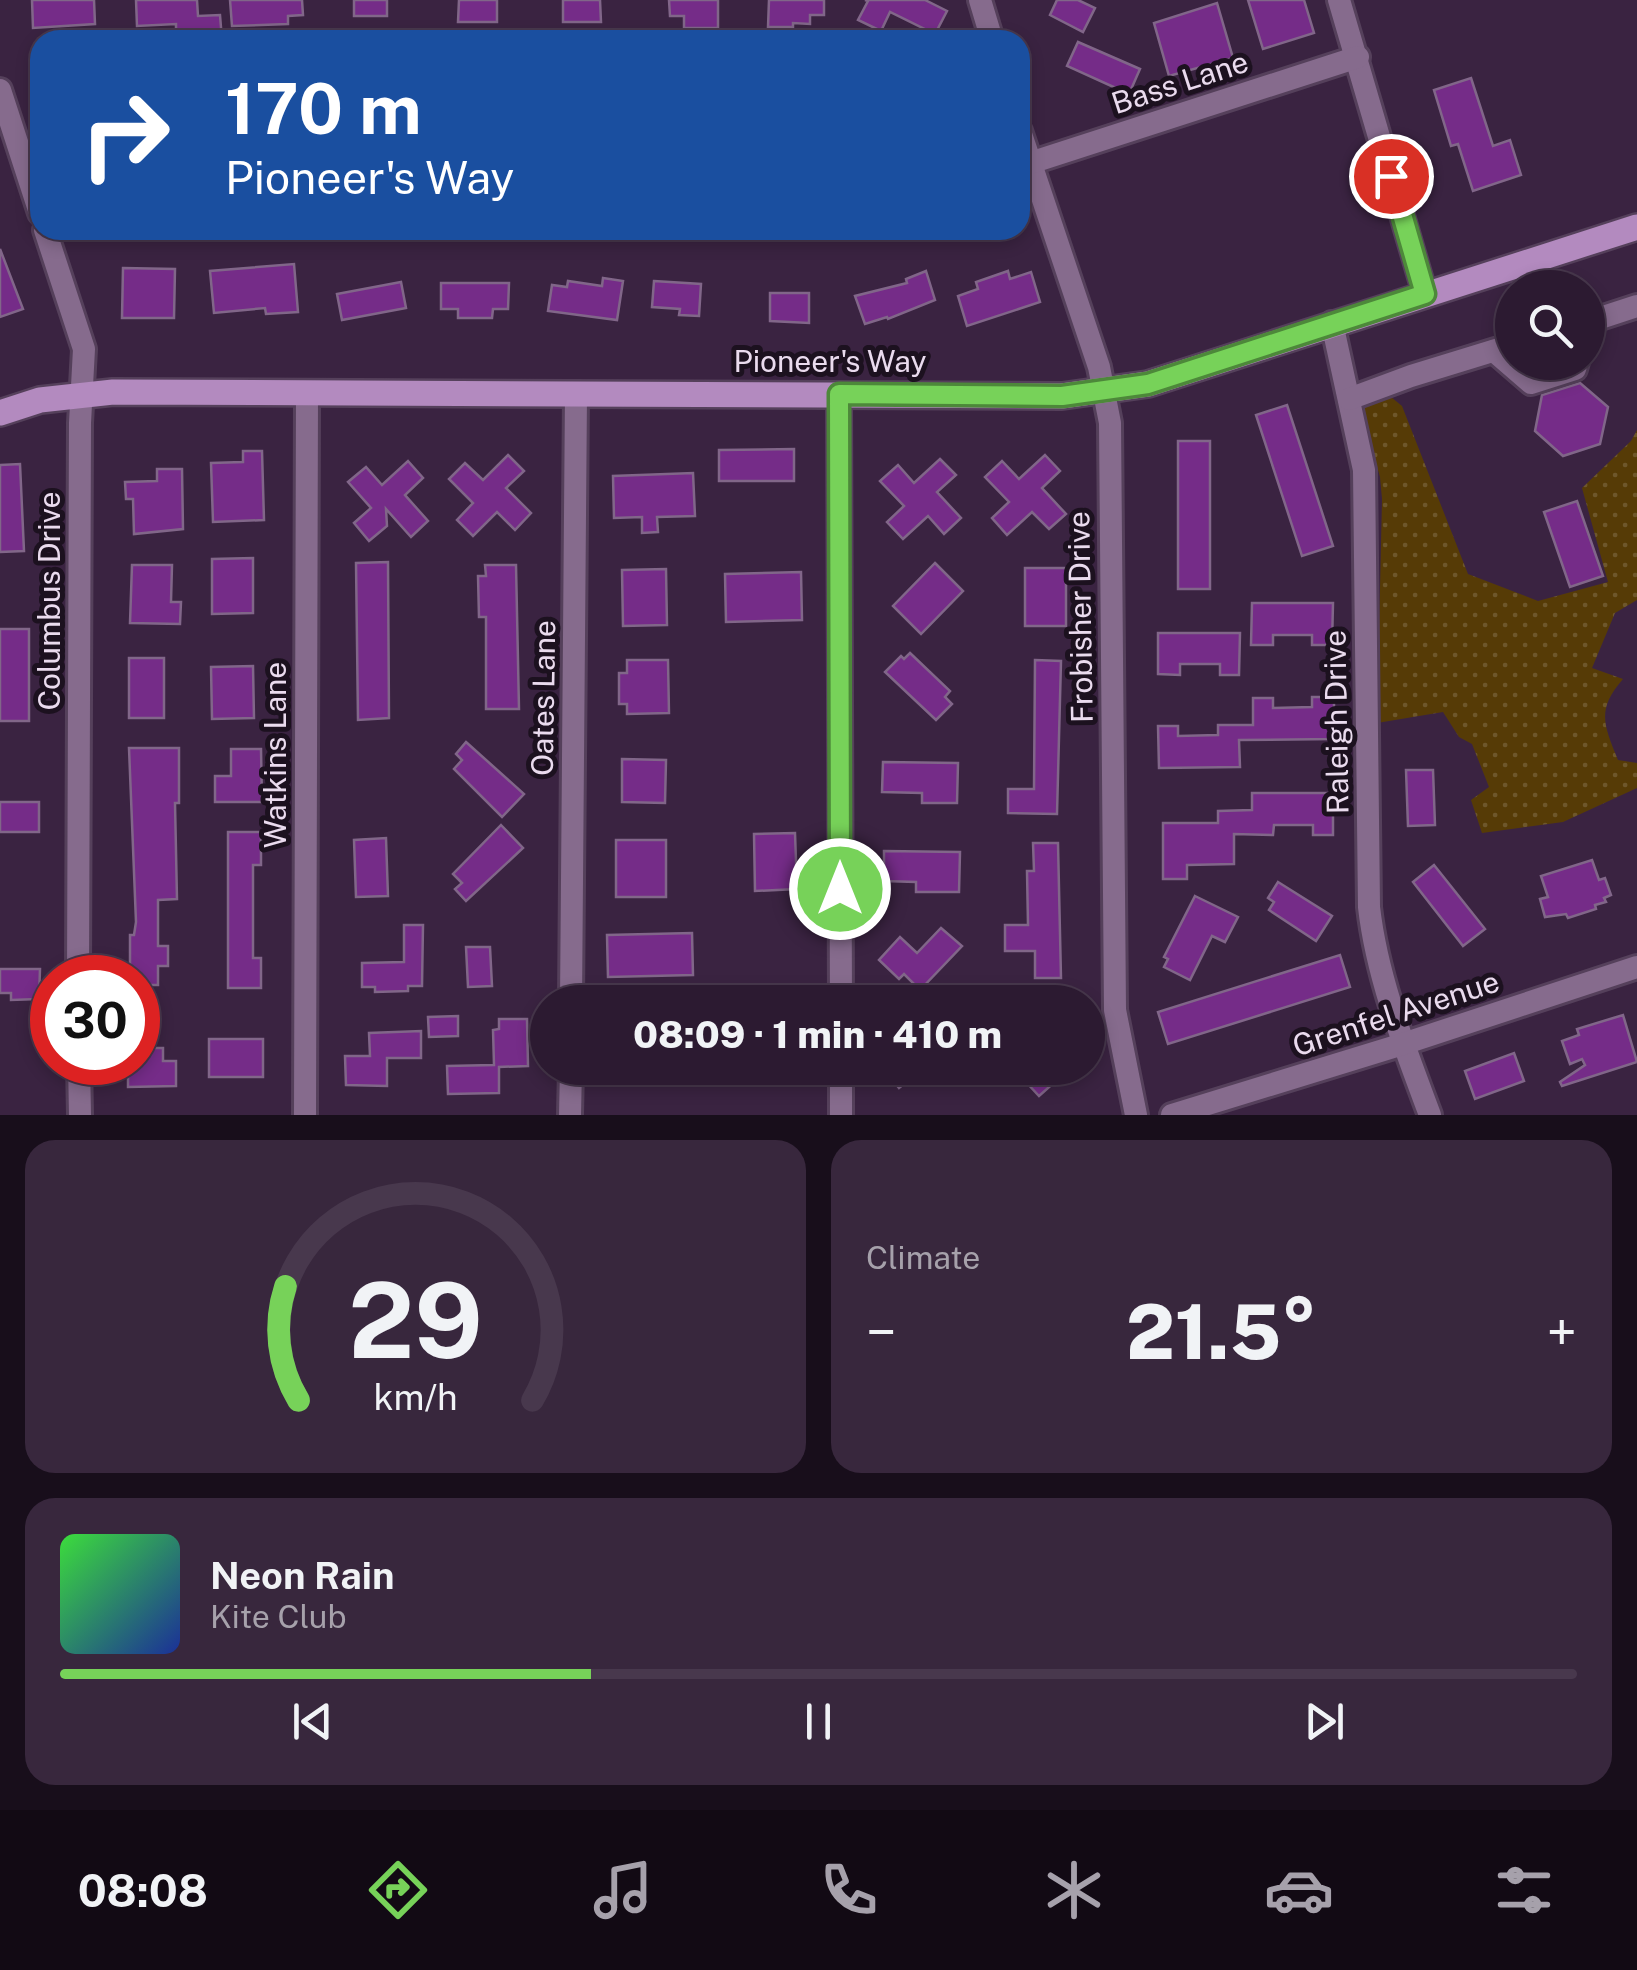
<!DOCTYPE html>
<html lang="en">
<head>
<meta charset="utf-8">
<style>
  body { margin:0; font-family:"Public Sans",sans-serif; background:#38273d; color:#f1f3f6; height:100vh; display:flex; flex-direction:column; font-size:38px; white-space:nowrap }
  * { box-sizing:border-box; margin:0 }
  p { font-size:32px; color:#a6a1ab }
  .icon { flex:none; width:55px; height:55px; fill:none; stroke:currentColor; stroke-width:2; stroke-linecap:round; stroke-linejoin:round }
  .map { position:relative; height:1115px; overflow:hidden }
  .panel { display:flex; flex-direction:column; gap:25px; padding:25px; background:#180e1b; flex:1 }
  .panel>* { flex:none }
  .hud { position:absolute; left:30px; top:30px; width:1000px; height:210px; border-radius:30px; box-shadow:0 5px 15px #0003,0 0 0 2px #48384d; background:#1a4fa0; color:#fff; overflow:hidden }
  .buttons { position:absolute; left:1495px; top:270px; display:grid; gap:20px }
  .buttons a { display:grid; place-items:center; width:110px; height:110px; border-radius:50%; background:#2c1a31; box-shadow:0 5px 15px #0003,0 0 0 2px #48384d; font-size:50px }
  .speed { position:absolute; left:30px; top:955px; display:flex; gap:20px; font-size:50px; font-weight:700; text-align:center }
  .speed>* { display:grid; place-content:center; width:130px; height:130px; border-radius:50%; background:#2c1a31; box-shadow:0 5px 15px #0003,0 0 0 2px #48384d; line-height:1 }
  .speed .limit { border:15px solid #d22; background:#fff; color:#111 }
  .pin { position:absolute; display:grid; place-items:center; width:85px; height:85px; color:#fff; margin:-42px; border:5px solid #fff; border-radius:50%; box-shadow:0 2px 10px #0007 }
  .me { position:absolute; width:110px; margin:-55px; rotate:0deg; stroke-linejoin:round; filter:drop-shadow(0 0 8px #0008) }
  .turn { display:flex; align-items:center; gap:35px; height:210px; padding:0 30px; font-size:45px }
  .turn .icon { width:130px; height:130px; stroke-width:2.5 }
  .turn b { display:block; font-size:70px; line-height:85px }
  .big { font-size:75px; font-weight:800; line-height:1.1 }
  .panel .tile { flex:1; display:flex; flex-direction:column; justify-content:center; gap:15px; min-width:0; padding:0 35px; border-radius:30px; background:#38273d }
  .panel .dial { align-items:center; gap:0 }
  .dial svg { height:260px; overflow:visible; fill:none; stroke:#48384d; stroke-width:7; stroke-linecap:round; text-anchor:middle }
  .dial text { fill:#f1f3f6; stroke:none }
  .song { display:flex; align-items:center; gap:30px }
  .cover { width:120px; height:120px; border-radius:15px; background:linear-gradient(135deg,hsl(120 70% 55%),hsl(230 70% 35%)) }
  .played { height:10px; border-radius:5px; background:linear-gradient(90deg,#77d259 35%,#48384d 35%) }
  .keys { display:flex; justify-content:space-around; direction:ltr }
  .heat { display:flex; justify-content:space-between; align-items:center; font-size:55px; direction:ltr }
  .panel .tiles { flex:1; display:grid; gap:25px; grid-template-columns:1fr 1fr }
  .tile:last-child { grid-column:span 2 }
  .trip { position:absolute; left:530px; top:985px; width:575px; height:100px; border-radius:50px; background:#2c1a31; box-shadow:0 5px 15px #0003,0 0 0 2px #48384d; font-weight:800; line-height:100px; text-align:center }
  .tabs { display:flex; height:160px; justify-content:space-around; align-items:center; background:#120a14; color:#a6a1ab }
  .tabs .icon { width:70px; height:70px }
  .tabs .current { color:#77d259 }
  .tabs b { font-size:45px; color:#f1f3f6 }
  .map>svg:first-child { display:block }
  .grass { fill:url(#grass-dots) }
  .building { fill:#752c88; stroke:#816689; stroke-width:2.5 }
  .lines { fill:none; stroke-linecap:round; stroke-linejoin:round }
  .minor-casing { stroke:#55405b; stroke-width:28 }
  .major-casing { stroke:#55405b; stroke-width:30 }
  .minor { stroke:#866b8d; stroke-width:22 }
  .major { stroke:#b38abf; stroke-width:25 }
  .route-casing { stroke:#4d883a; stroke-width:25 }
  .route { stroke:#77d259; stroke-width:18 }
  .labels { text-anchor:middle; stroke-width:10; stroke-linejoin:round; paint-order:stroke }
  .street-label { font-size:30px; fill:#eadbee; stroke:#1c111f }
</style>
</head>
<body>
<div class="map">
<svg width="1637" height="1115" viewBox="0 0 1637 1115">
  <defs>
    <pattern id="grass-dots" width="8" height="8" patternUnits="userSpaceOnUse" patternTransform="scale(2.5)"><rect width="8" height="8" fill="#563b06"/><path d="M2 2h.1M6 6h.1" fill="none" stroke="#6e572b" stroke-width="1.8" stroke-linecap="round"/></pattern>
  </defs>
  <rect width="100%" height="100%" fill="#3a2341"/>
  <path class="grass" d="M1391 397 1402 406 1468 574 1538 601 1608 582 1582 488 1631 441 1637 430V600L1615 613 1592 668 1623 679C1596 710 1604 725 1618 760L1637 763V788L1563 822 1482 833 1471 800 1489 787 1472 744 1459 737 1443 712 1377 723 1382 499 1380 477 1361 409Z"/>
  <g class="building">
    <polygon points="32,0 94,0 95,24 33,28"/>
    <polygon points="136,0 197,0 198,16 220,15 222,40 176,40 176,24 137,26"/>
    <polygon points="230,0 302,0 303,15 288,16 288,24 232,26"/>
    <rect x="354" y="0" width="33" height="16"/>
    <polygon points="459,0 497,0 497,22 458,22"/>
    <polygon points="563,0 600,0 601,22 563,22"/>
    <polygon points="669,0 718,0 718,28 684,28 684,16 670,16"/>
    <polygon points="769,0 824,0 824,15 810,15 810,24 793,23 793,27 768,27"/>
    <polygon points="865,0 925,0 947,11 935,34 890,12 881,31 858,20 868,1"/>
    <polygon points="1057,0 1078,0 1095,8 1083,32 1050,15"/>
    <polygon points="1248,0 1304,0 1314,33 1263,49"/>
    <polygon points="1217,3 1233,58 1169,76 1154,23"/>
    <polygon points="1078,42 1140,69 1129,94 1067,66"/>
    <polygon points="1471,78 1493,146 1510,140 1521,175 1473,191 1458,144 1451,146 1434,90"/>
    <polygon points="0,249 23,309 0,317"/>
    <polygon points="294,264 298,312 266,314 265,308 214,313 210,271"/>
    <polygon points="123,268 175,269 174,318 122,318"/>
    <polygon points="926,271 935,300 888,319 887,317 865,324 855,296 907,283 906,279"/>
    <polygon points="1008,271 1010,279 1031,272 1040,302 967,326 958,296 978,289 976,282"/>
    <polygon points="603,278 623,281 617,320 548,311 552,285 567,287 568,281 602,286"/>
    <polygon points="654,281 701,284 699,316 679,315 680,309 652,307"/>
    <polygon points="401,282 406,308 342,320 337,294"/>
    <polygon points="441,283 509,283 508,309 493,309 492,318 458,318 458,309 441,309"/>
    <polygon points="770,293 809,293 809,323 770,321"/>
    <polygon points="1580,383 1608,407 1600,444 1563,456 1535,431 1542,395"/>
    <polygon points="1287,405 1333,546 1302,556 1256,415"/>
    <rect x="1178" y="441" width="32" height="148"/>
    <polygon points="794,449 794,481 719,481 719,450"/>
    <polygon points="243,451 262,451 264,520 213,522 211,463 243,462"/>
    <polygon points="508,455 524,471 506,488 531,513 515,530 497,512 473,536 457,520 473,503 449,479 465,463 483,480"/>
    <polygon points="1045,455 1060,471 1042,488 1066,514 1049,529 1032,512 1007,535 992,518 1009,502 985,477 1002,461 1019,479"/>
    <polygon points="940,459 956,475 937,492 961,518 944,534 928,516 903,539 887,522 904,506 880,481 898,465 914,483"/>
    <polygon points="408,461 423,478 405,495 428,521 411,537 386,509 387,526 369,541 354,523 371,508 348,482 366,467 382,485"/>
    <polygon points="20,464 24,551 0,552 0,465"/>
    <polygon points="157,469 182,469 183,529 134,534 133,499 126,499 125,482 157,481"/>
    <polygon points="693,473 695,516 657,517 658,532 642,533 642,517 614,518 613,476"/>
    <polygon points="1577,501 1603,576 1570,587 1544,512"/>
    <polygon points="253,558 253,613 212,614 212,559"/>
    <polygon points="388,562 389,718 358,720 356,563"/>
    <polygon points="935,563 963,591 921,634 893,606"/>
    <polygon points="132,565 172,565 171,602 181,602 180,624 130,623"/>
    <polygon points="485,565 516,565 519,709 486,709 486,617 479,617 478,576 486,576"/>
    <rect x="1025" y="568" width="41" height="58"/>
    <polygon points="666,569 667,625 623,626 622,570"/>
    <polygon points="801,572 802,620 726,622 725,574"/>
    <polygon points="1252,603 1333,603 1332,645 1312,645 1312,635 1273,635 1273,645 1251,645"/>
    <rect x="0" y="629" width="29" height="92"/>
    <polygon points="1158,633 1240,633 1239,675 1220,675 1220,664 1180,664 1180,675 1158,674"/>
    <polygon points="910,653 950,691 945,697 952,704 936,720 885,672 901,656 904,659"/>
    <rect x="129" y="658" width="35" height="60"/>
    <polygon points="627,660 668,660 669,713 627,714 627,704 619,704 619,673 627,673"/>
    <polygon points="1035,660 1061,661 1057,814 1008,813 1008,789 1034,789"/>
    <polygon points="253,666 254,718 212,719 211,667"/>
    <polygon points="1312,697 1334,697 1334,739 1239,740 1240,767 1159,768 1158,726 1178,726 1178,736 1218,735 1218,725 1253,725 1253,698 1273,698 1273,708 1312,707"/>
    <polygon points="466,742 524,794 502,817 454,769 462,760 456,754"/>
    <polygon points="129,748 179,748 179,803 175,803 177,899 158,900 158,946 168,946 168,966 158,966 158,985 138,985 134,972 130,973 130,935 134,935 136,922"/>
    <polygon points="231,749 261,749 262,802 215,802 215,776 231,776"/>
    <polygon points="622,759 666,760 665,803 622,802"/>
    <polygon points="883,762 958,763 957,803 922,803 922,793 882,792"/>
    <polygon points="1406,770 1433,770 1435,825 1408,826"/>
    <polygon points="1252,793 1333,793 1333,835 1313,835 1313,825 1274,825 1273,835 1234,834 1234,864 1187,865 1187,879 1163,879 1163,823 1218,823 1218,811 1252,810"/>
    <rect x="0" y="802" width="39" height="30"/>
    <polygon points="501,825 523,848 466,901 455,889 462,883 453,874"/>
    <polygon points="228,832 261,832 261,865 253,865 253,958 261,958 261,988 228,988"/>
    <polygon points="795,833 797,889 755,891 754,834"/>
    <polygon points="386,838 388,896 356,897 354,840"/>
    <rect x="616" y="840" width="50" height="57"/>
    <polygon points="1033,843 1058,843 1061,978 1035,978 1035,951 1005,951 1005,925 1028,925 1027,871 1034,871"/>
    <polygon points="884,851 960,852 959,892 916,892 916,882 884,881"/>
    <polygon points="1592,860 1599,880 1605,878 1611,895 1604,898 1606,902 1595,905 1596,909 1568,918 1566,914 1545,917 1540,899 1548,897 1541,876"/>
    <polygon points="1434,865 1485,929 1463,946 1413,882"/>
    <polygon points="1278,882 1332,916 1316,941 1269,910 1274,902 1268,898"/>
    <polygon points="1195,896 1238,917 1225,942 1212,936 1190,980 1164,967 1168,959 1164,957"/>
    <polygon points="404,925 423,925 422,986 408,986 408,991 375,992 375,987 362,987 362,963 404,962"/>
    <polygon points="941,928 962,946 920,990 904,974 899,979 879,960 900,937 917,953"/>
    <polygon points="692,933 693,975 608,977 607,935"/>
    <polygon points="466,947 490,947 492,986 468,987"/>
    <polygon points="1340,955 1350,987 1168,1044 1158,1012"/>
    <polygon points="0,969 40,969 39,999 11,1000 11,993 0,993"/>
    <polygon points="1623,1015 1637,1062 1562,1086 1560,1082 1585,1065 1582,1059 1570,1064 1562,1041 1579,1035 1577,1029"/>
    <polygon points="458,1016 458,1036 429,1037 428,1017"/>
    <polygon points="499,1019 527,1019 528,1066 499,1067 499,1093 448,1094 447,1066 494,1065 493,1030 499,1029"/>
    <polygon points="421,1031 421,1058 387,1058 387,1086 346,1085 345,1056 370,1056 369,1033"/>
    <rect x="209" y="1039" width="54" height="38"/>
    <polygon points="140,1048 163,1048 163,1061 176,1061 176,1086 128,1087 128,1062 140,1061"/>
    <polygon points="1514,1053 1524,1081 1475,1099 1465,1071"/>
    <polygon points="609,1068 800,1068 799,1085 608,1084"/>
    <polygon points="883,1068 924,1068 899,1088"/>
    <polygon points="1013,1068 1044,1068 1056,1081 1039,1096"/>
  </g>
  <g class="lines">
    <g class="minor-casing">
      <g id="minor">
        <polyline points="980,0 992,40"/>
        <polyline points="1339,0 1425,294"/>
        <polyline points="0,90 40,213"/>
        <polyline points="1020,131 1099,367 1110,423 1115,1010 1136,1115"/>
        <polyline points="1020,163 1030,163 1358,57"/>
        <polyline points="45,230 84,349 80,423 78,978"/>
        <polyline points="1588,322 1637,306"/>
        <path d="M1332 323 1364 470 1369 907C1377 978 1405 1048 1430 1115"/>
        <polyline points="1494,351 1531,383 1575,369 1577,362"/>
        <polyline points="839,394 841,1002"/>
        <polyline points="1349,399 1411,376 1512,345"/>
        <polyline points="571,1002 576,394"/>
        <polyline points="79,1062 80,1115"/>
        <polyline points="841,1068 841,1115"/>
        <polyline points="305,1115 307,395"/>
        <polyline points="570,1115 571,1068"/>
        <polyline points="1172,1115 1403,1044 1637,967"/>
      </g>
    </g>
    <g class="major-casing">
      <polyline id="major" points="0,413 40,400 113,392 1062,396 1148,384 1637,227"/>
    </g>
    <use href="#minor" class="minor"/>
    <use href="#major" class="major"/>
  </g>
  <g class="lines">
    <g class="route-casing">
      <polyline id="route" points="840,889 839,394 1062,396 1148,384 1425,294 1391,176"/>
    </g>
    <use href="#route" class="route"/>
  </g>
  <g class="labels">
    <g class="street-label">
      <text transform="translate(1180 83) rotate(-18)" y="10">Bass Lane</text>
      <text x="830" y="372">Pioneer's Way</text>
      <text transform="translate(50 601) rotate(-90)" y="10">Columbus Drive</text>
      <text transform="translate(1081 617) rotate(-91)" y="10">Frobisher Drive</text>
      <text transform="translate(544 698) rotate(-89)" y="10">Oates Lane</text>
      <text transform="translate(1337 722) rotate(-91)" y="10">Raleigh Drive</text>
      <text transform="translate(276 755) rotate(-90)" y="10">Watkins Lane</text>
      <text transform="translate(1396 1014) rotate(-18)" y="10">Grenfel Avenue</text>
    </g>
  </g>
</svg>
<div class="buttons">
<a><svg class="icon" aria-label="search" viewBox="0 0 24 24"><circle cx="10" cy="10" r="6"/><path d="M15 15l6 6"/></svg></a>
</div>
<div class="speed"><div class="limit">30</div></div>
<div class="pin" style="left:1391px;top:176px;background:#d93025"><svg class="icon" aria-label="arrive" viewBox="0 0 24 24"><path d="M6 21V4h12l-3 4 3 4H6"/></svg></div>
<svg class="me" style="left:840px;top:889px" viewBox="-20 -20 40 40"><circle r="17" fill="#77d259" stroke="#fff" stroke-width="3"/><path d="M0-11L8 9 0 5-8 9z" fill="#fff"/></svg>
<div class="trip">08:09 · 1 min · 410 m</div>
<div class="hud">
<div class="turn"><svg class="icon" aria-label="right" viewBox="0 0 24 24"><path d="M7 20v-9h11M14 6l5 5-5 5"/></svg><div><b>170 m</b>Pioneer's Way</div></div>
</div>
</div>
<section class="panel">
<div class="tiles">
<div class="tile dial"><svg viewBox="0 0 100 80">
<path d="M14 69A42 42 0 1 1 86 69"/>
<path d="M14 69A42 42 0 0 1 10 34" stroke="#77d259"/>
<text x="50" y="56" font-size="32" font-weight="700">29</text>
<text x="50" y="72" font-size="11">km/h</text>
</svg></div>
<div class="tile"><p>Climate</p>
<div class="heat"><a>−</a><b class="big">21.5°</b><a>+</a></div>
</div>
<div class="tile">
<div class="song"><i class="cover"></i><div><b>Neon Rain</b><p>Kite Club</p></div></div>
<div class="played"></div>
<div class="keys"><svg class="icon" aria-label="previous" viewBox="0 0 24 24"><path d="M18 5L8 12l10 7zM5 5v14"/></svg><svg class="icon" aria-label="pause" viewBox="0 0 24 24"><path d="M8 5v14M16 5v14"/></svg><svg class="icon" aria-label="next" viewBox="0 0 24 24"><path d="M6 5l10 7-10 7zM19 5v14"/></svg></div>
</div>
</div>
</section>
<nav class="tabs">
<b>08:08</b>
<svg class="icon current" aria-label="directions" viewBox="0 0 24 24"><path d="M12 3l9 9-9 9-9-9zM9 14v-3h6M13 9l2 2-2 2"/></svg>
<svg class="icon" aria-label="music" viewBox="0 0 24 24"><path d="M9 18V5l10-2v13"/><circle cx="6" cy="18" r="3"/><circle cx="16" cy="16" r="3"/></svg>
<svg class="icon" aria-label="phone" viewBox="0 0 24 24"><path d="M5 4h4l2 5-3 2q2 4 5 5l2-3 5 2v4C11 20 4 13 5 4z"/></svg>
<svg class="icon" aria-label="climate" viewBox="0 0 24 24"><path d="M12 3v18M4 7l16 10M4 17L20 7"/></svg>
<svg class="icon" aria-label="car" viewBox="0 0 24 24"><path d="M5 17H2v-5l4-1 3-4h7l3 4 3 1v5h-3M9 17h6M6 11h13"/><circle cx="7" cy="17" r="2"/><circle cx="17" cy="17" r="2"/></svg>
<svg class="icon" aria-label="filters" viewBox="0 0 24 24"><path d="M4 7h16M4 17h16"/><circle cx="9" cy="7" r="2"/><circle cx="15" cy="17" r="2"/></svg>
</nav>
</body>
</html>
